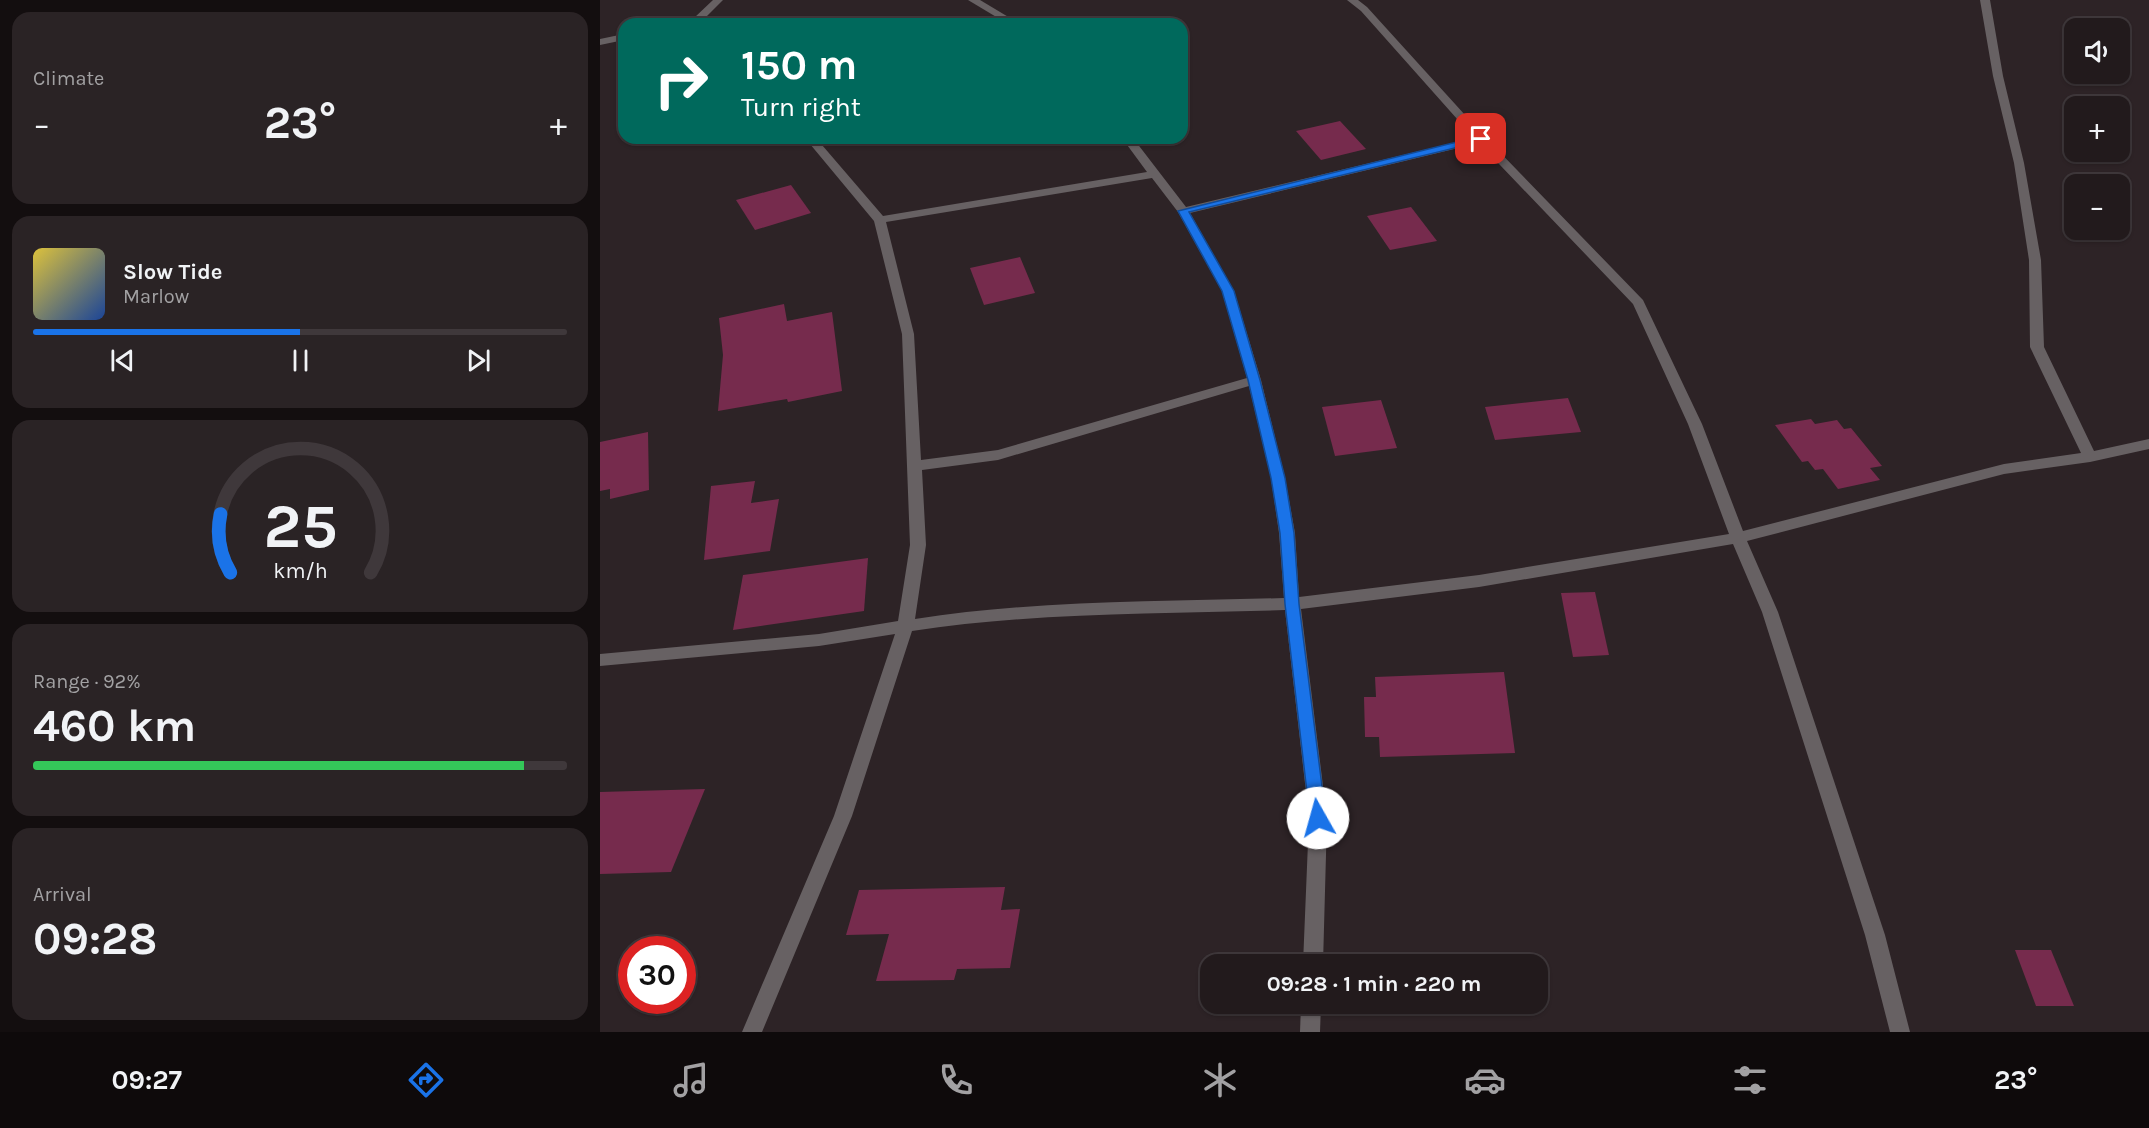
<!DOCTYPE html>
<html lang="en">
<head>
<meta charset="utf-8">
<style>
  body { margin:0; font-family:Karla,sans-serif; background:#2a2325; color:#f1f3f6; height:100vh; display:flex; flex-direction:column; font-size:22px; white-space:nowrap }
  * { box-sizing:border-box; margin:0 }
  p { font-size:20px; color:#a2a1a3 }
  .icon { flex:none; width:33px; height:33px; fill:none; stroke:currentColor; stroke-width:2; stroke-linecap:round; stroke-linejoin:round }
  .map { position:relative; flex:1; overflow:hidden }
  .side { display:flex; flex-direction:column; gap:12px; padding:12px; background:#130e0f; width:600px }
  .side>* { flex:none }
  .guide { position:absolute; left:18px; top:18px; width:570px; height:126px; border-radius:18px; box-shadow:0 2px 4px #0004,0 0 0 2px #3f383b; background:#00695c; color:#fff; overflow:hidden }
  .buttons { position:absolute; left:1464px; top:18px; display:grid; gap:12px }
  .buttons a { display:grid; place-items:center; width:66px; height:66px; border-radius:12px; background:#221a1c; box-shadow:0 2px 4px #0004,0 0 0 2px #3f383b; font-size:30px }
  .speed { position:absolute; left:18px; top:936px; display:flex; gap:12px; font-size:30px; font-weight:700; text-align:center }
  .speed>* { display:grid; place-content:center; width:78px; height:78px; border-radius:50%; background:#221a1c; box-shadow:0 2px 4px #0004,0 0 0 2px #3f383b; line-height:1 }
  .speed .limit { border:9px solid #d22; background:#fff; color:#111 }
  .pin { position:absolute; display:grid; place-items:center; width:51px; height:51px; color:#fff; margin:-26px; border-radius:12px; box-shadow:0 3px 9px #0006 }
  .me { position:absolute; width:66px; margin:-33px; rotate:353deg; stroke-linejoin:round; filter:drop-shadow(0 0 4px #0008) }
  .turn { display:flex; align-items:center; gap:21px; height:126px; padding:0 24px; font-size:27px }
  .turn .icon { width:78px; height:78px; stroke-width:2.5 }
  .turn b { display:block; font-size:42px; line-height:51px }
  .big { font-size:45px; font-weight:700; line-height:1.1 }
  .side .card { flex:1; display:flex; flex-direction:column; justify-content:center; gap:9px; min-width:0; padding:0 21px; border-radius:18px; background:#2a2325 }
  .side .dial { align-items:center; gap:0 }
  .dial svg { height:156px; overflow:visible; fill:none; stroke:#3f383b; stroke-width:7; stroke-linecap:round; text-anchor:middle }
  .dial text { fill:#f1f3f6; stroke:none }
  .song { display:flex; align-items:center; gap:18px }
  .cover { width:72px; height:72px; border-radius:9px; background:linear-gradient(135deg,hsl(50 70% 55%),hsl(220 70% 35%)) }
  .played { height:6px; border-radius:3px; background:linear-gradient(90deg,#1a73e8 50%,#3f383b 50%) }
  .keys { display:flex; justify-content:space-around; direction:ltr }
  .heat { display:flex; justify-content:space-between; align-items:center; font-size:33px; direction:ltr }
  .charge { height:9px; border-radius:4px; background:linear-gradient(90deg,#34c759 92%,#3f383b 0) }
  .trip { position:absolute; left:600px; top:954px; width:348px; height:60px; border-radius:18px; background:#221a1c; box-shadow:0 2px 4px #0004,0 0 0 2px #3f383b; font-weight:700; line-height:60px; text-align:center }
  .tab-bar { display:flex; height:96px; justify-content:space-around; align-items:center; background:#0e0a0b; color:#a2a1a3 }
  .tab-bar .icon { width:42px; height:42px }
  .tab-bar .current { color:#1a73e8 }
  .tab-bar b { font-size:27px; color:#f1f3f6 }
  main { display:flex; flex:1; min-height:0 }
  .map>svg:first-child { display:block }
  .building { fill:#762b4d }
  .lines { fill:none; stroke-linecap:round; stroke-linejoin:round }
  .minor { fill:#676163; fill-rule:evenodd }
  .route { fill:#1a73e8; stroke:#114b97; stroke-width:1.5 }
</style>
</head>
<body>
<main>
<section class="side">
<div class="card"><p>Climate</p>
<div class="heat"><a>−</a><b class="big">23°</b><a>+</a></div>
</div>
<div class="card">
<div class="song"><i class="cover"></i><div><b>Slow Tide</b><p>Marlow</p></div></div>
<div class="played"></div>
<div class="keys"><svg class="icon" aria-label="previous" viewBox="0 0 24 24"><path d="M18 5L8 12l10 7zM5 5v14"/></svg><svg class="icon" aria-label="pause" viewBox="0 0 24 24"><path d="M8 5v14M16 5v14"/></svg><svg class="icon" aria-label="next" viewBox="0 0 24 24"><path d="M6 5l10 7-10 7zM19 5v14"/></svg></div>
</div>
<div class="card dial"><svg viewBox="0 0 100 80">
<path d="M14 69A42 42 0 1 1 86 69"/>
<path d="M14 69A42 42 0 0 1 9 39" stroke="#1a73e8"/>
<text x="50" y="56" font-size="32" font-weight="700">25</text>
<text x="50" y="72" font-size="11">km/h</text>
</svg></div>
<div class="card"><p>Range · 92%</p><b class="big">460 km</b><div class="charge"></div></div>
<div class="card"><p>Arrival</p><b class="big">09:28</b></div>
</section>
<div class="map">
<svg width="1549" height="1032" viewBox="0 0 1549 1032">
  <rect width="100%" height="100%" fill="#2d2326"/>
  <g class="building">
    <polygon points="740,121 766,149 721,160 696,131"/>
    <polygon points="191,185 211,213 155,230 136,200"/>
    <polygon points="811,207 837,241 790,250 767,216"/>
    <polygon points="420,257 435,293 384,305 370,268"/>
    <polygon points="184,304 187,321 232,312 242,391 188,402 187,399 118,411 123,355 119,318"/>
    <polygon points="968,398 981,432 895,440 885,407"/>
    <polygon points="781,400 797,448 735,456 722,407"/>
    <polygon points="1211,419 1215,424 1237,420 1244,429 1251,428 1282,466 1270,468 1280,480 1238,489 1223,469 1215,470 1208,461 1202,462 1175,425"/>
    <polygon points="48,432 49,490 10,499 10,489 0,491 0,442"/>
    <polygon points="155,481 151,503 179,499 170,551 104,560 111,486"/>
    <polygon points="268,558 264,611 133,630 143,575"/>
    <polygon points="995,592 1009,655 973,657 961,593"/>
    <polygon points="904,672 915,753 780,757 779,737 765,737 764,697 776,697 775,677"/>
    <polygon points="105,789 71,872 0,874 0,792"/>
    <polygon points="405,887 401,910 420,909 410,968 357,969 354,980 276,981 289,934 246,935 259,890"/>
    <polygon points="1415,950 1451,950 1474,1006 1436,1006"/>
  </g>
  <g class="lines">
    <g class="minor">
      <polygon points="113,0 123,0 102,21 102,24 74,24 94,18"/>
      <polygon points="368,0 380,0 420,24 408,24"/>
      <path d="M747 0H758L767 7 885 137 1043 300 1102 424 1143 531 1404 464 1481 453 1430 347 1429 260 1414 163 1393 76 1380 0H1390L1403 76 1424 163 1441 260 1444 347 1494 451 1549 439V449L1490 462 1404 474 1147 541 1178 612 1285 935 1310 1032H1290L1265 935 1162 612 1133 544 879 587 701 609 727 818 723 964H703L709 818 685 610C561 614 435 612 312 631L252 816 162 1032H142L234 816 295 634 219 646 0 666V654L219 634 298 621 310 545 302 334 274 221 205 138H216L283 216 547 172 522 138H533L586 207 874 138 761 11ZM879 143 1033 304 1088 424 1129 534 879 575 699 597 695 533 685 478 661 380 634 291 590 213ZM552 178 578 212 622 291 647 378 398 450 321 460 314 334 286 222ZM649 386 671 478 679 533 684 598C561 602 436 600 315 619L326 545 322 470 398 460Z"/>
      <polygon points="24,34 24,40 0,45 0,39"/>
      <polygon points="701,1004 721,1004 720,1032 700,1032"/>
    </g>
  </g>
  <polygon class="route" points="881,136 884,137 884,141 589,212 634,291 660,380 685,478 694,533 699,604 726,818 724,823 718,825 712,823 710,818 685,604 680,533 671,478 648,380 622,291 578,211"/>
</svg>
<div class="buttons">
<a><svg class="icon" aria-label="sound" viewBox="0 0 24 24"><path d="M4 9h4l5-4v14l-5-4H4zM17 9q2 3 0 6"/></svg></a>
<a>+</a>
<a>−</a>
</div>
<div class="speed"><div class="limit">30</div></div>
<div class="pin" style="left:881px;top:139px;background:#d93025"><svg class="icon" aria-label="arrive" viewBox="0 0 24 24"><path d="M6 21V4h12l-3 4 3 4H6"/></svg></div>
<svg class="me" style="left:718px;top:818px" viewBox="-20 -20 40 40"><circle r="19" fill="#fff"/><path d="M0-13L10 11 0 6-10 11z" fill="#1a73e8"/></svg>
<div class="trip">09:28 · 1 min · 220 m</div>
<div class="guide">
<div class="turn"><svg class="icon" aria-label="right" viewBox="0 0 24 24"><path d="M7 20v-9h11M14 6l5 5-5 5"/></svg><div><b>150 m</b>Turn right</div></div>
</div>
</div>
</main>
<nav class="tab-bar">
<b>09:27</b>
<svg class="icon current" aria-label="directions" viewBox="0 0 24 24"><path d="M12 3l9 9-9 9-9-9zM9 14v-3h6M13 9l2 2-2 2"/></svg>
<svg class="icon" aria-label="music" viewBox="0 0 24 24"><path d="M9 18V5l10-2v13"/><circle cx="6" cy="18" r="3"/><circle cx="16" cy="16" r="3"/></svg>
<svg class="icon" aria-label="phone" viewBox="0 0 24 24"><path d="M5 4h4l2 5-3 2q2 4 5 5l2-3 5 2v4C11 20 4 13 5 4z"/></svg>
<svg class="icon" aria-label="climate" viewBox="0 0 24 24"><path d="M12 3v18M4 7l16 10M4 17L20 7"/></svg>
<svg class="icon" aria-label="car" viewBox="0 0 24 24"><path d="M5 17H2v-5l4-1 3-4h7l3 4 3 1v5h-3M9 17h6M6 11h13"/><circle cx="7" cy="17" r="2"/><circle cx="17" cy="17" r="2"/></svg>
<svg class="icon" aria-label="filters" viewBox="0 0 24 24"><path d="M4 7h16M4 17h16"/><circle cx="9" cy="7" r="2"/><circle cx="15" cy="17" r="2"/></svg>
<b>23°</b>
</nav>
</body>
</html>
